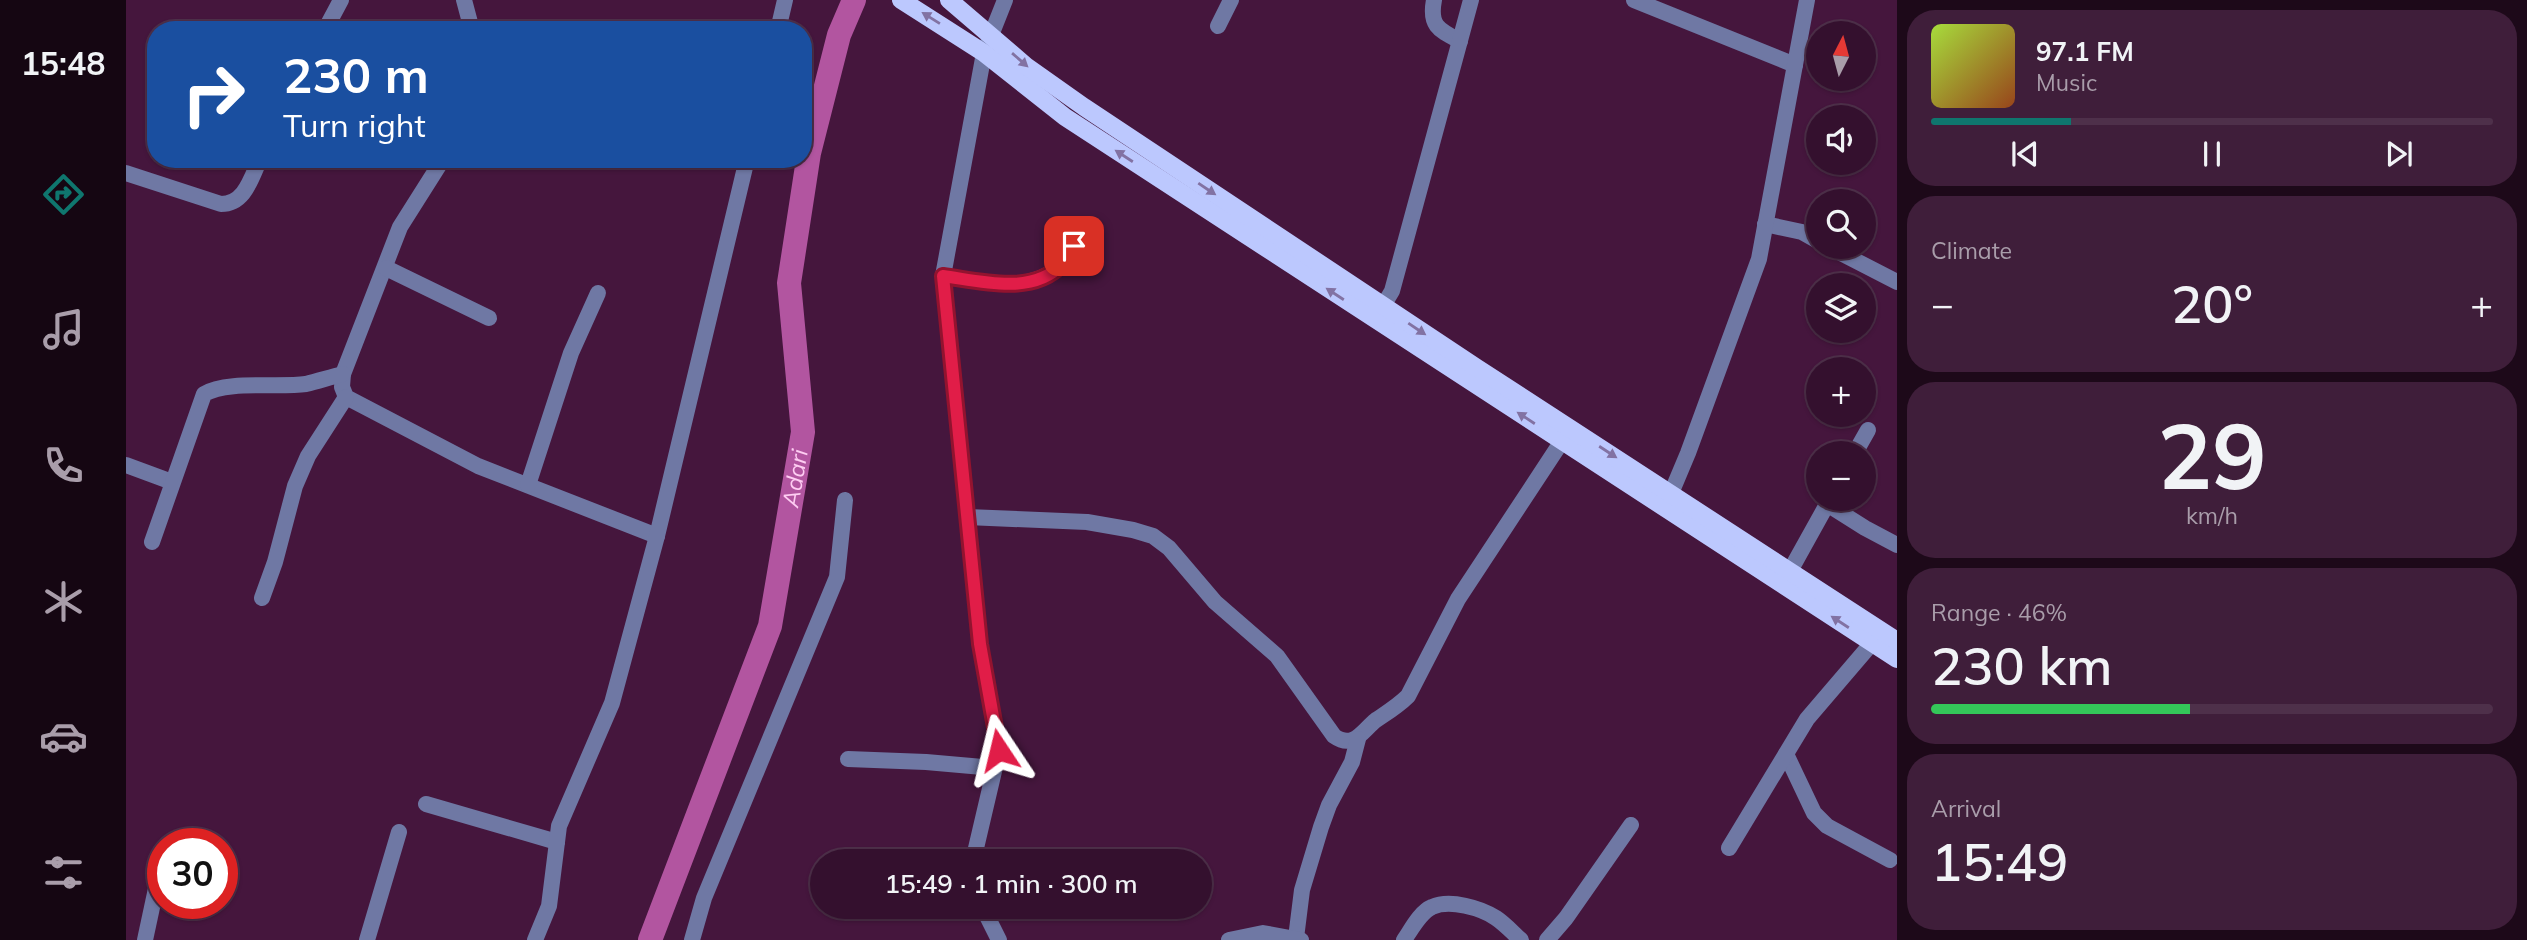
<!DOCTYPE html>
<html lang="en">
<head>
<meta charset="utf-8">
<style>
  body { margin:0; font-family:Mulish,sans-serif; background:#3f1e3a; color:#f1f3f6; height:100vh; display:flex; flex-direction:column; font-size:26px; white-space:nowrap }
  * { box-sizing:border-box; margin:0 }
  p { font-size:23px; color:#a99daa }
  .icon { flex:none; width:38px; height:38px; fill:none; stroke:currentColor; stroke-width:2; stroke-linecap:round; stroke-linejoin:round }
  .map { position:relative; flex:1; overflow:hidden }
  .side { display:flex; flex-direction:column; gap:10px; padding:10px; background:#1d0919; width:630px }
  .side>* { flex:none }
  .hud { position:absolute; left:21px; top:21px; width:665px; height:147px; border-radius:28px; box-shadow:0 2px 5px #0004,0 0 0 2px #4e304a; background:#1a4fa0; color:#fff; overflow:hidden }
  .needle { width:46px; rotate:6deg }
  .controls { position:absolute; left:1680px; top:21px; display:grid; gap:14px }
  .controls a { display:grid; place-items:center; width:70px; height:70px; border-radius:50%; background:#34102e; box-shadow:0 2px 5px #0004,0 0 0 2px #4e304a; font-size:35px }
  .speed { position:absolute; left:21px; top:828px; display:flex; gap:14px; font-size:35px; font-weight:700; text-align:center }
  .speed>* { display:grid; place-content:center; width:91px; height:91px; border-radius:50%; background:#34102e; box-shadow:0 2px 5px #0004,0 0 0 2px #4e304a; line-height:1 }
  .speed .limit { border:10px solid #d22; background:#fff; color:#111 }
  .pin { position:absolute; display:grid; place-items:center; width:60px; height:60px; color:#fff; margin:-30px; border-radius:14px; box-shadow:0 4px 10px #0006 }
  .me { position:absolute; width:77px; margin:-38px; rotate:350deg; stroke-linejoin:round; filter:drop-shadow(0 0 5px #0008) }
  .turn { display:flex; align-items:center; gap:24px; height:147px; padding:0 21px; font-size:32px }
  .turn .icon { width:91px; height:91px; stroke-width:2.5 }
  .turn b { display:block; font-size:49px; line-height:60px }
  .big { font-size:52px; font-weight:600; line-height:1.1 }
  .side .widget { flex:1; display:flex; flex-direction:column; justify-content:center; gap:10px; min-width:0; padding:0 24px; border-radius:28px; background:#3f1e3a }
  .side .dial { align-items:center; gap:0 }
  .dial b { font-size:91px; line-height:1 }
  .song { display:flex; align-items:center; gap:21px }
  .cover { width:84px; height:84px; border-radius:10px; background:linear-gradient(135deg,hsl(80 70% 55%),hsl(20 70% 35%)) }
  .played { height:7px; border-radius:4px; background:linear-gradient(90deg,#0f766e 25%,#4e304a 25%) }
  .keys { display:flex; justify-content:space-around; direction:ltr }
  .heat { display:flex; justify-content:space-between; align-items:center; font-size:38px; direction:ltr }
  .charge { height:10px; border-radius:5px; background:linear-gradient(90deg,#34c759 46%,#4e304a 0) }
  .trip { position:absolute; left:684px; top:849px; width:402px; height:70px; border-radius:35px; background:#34102e; box-shadow:0 2px 5px #0004,0 0 0 2px #4e304a; font-weight:600; line-height:70px; text-align:center }
  main { display:flex; flex:1; min-height:0 }
  .tabs { display:flex; flex-direction:column; width:126px; justify-content:space-around; align-items:center; background:#150612; color:#a99daa }
  .tabs .icon { width:49px; height:49px }
  .tabs .selected { color:#0f766e }
  .tabs b { font-size:32px; color:#f1f3f6 }
  .map>svg:first-child { display:block }
  .lines { fill:none; stroke-linecap:round; stroke-linejoin:round }
  .river { stroke:#b255a0; stroke-width:24 }
  .minor { stroke:#6f78a4; stroke-width:16 }
  .major { stroke:#bcc8fe; stroke-width:18 }
  .oneway { fill:#8272a3 }
  .route-casing { stroke:#92132f; stroke-width:18 }
  .route { stroke:#e11d48; stroke-width:12 }
  .labels { text-anchor:middle; stroke-width:7; stroke-linejoin:round; paint-order:stroke }
  .water-label { font-size:23px; font-style:italic; fill:#fecdf2; stroke:#3a0a33 }
</style>
</head>
<body>
<main>
<nav class="tabs">
<b>15:48</b>
<svg class="icon selected" aria-label="directions" viewBox="0 0 24 24"><path d="M12 3l9 9-9 9-9-9zM9 14v-3h6M13 9l2 2-2 2"/></svg>
<svg class="icon" aria-label="music" viewBox="0 0 24 24"><path d="M9 18V5l10-2v13"/><circle cx="6" cy="18" r="3"/><circle cx="16" cy="16" r="3"/></svg>
<svg class="icon" aria-label="phone" viewBox="0 0 24 24"><path d="M5 4h4l2 5-3 2q2 4 5 5l2-3 5 2v4C11 20 4 13 5 4z"/></svg>
<svg class="icon" aria-label="climate" viewBox="0 0 24 24"><path d="M12 3v18M4 7l16 10M4 17L20 7"/></svg>
<svg class="icon" aria-label="car" viewBox="0 0 24 24"><path d="M5 17H2v-5l4-1 3-4h7l3 4 3 1v5h-3M9 17h6M6 11h13"/><circle cx="7" cy="17" r="2"/><circle cx="17" cy="17" r="2"/></svg>
<svg class="icon" aria-label="filters" viewBox="0 0 24 24"><path d="M4 7h16M4 17h16"/><circle cx="9" cy="7" r="2"/><circle cx="15" cy="17" r="2"/></svg>
</nav>
<div class="map">
<svg width="1771" height="940" viewBox="0 0 1771 940">
  <rect width="100%" height="100%" fill="#45163d"/>
  <g class="lines">
    <path class="river" id="s1" d="M524 940 644 626 677 432 663 283 683 153 713 35 728 0"/>
    <g class="minor">
      <polyline points="338,0 346,30"/>
      <path d="M1308 0C1303 26 1313 30 1334 41"/>
      <polyline points="1508,0 1669,65"/>
      <polyline points="1092,26 1105,0"/>
      <polyline points="199,30 215,0"/>
      <polyline points="652,30 659,0"/>
      <polyline points="317,159 274,227 217,374 216,387 220,397 352,466 531,536"/>
      <path d="M0 173 95 204C119 204 125 178 134 159"/>
      <polyline points="1639,224 1676,232 1692,241"/>
      <polyline points="1703,247 1771,282"/>
      <polyline points="260,268 363,318"/>
      <path d="M817 276C855 281 902 295 934 266 945 256 953 238 962 225"/>
      <polyline points="1257,306 1266,291 1345,0"/>
      <polyline points="1729,453 1742,430"/>
      <polyline points="0,465 46,482"/>
      <polyline points="402,485 445,353 472,293"/>
      <polyline points="1541,503 1562,453 1633,259 1681,0"/>
      <polyline points="1701,504 1739,528 1771,545"/>
      <path d="M841 517 961 522 1007 530 1027 536 1043 548 1089 602 1151 656 1208 736C1228 750 1237 730 1250 720 1262 712 1272 706 1282 696L1332 599 1436 441"/>
      <path d="M26 542 78 394C101 380 152 388 180 384 192 381 205 377 217 374"/>
      <polyline points="1664,571 1704,499"/>
      <polyline points="136,598 149,562 169,486 182,456 220,397"/>
      <polyline points="1660,754 1688,813 1701,826 1764,860"/>
      <polyline points="722,759 800,762 868,768"/>
      <polyline points="300,804 431,842"/>
      <polyline points="1603,848 1681,719 1746,643"/>
      <polyline points="847,861 873,750 854,644 817,276 858,53 879,0"/>
      <polyline points="856,906 873,940"/>
      <polyline points="1170,938 1176,890 1195,827 1203,805 1226,762 1232,739"/>
      <polyline points="19,940 37,856"/>
      <polyline points="241,940 273,832"/>
      <polyline points="409,940 423,906 433,826 486,703 531,536 621,159"/>
      <polyline points="566,940 578,898 711,577 719,500"/>
      <polyline points="1103,940 1137,933 1175,940"/>
      <path d="M1278 940C1285 930 1294 912 1306 907 1324 899 1355 908 1370 918 1379 924 1387 933 1395 940"/>
      <polyline points="1421,940 1440,918 1505,825"/>
    </g>
    <g class="major">
      <polyline points="775,0 858,53 939,117 1771,659"/>
      <polyline points="823,0 900,66 958,107 1351,368 1771,641"/>
    </g>
  </g>
  <defs><path id="oneway-solid" d="M-6-.8H1V-3.2L6.5 0L1 3.2V.8H-6Z" transform="scale(1.75)"/></defs>
  <g class="oneway">
    <use href="#oneway-solid" transform="translate(805 18) rotate(-148)"/>
    <use href="#oneway-solid" transform="translate(894 60) rotate(41)"/>
    <use href="#oneway-solid" transform="translate(998 156) rotate(-147)"/>
    <use href="#oneway-solid" transform="translate(1081 189) rotate(34)"/>
    <use href="#oneway-solid" transform="translate(1209 294) rotate(-147)"/>
    <use href="#oneway-solid" transform="translate(1291 329) rotate(34)"/>
    <use href="#oneway-solid" transform="translate(1400 418) rotate(-147)"/>
    <use href="#oneway-solid" transform="translate(1482 452) rotate(33)"/>
    <use href="#oneway-solid" transform="translate(1714 622) rotate(-147)"/>
  </g>
  <g class="lines">
    <g class="route-casing">
      <path id="route" d="M873 750 854 644 817 276C854 281 907 296 936 264 940 259 944 252 948 246"/>
    </g>
    <use href="#route" class="route"/>
  </g>
  <g class="labels">
    <g class="water-label">
      <text dy="8" stroke="none"><textPath href="#s1" startOffset="486">Adari</textPath></text>
    </g>
  </g>
</svg>
<div class="controls">
<a><svg class="needle" viewBox="-14 -14 28 28"><path d="M0-13l5 13h-10z" fill="#e53935"/><path d="M0 13l5-13h-10z" fill="#a99daa"/></svg></a>
<a><svg class="icon" aria-label="sound" viewBox="0 0 24 24"><path d="M4 9h4l5-4v14l-5-4H4zM17 9q2 3 0 6"/></svg></a>
<a><svg class="icon" aria-label="search" viewBox="0 0 24 24"><circle cx="10" cy="10" r="6"/><path d="M15 15l6 6"/></svg></a>
<a><svg class="icon" aria-label="layers" viewBox="0 0 24 24"><path d="M12 4l9 5-9 5-9-5zM3 14l9 5 9-5"/></svg></a>
<a>+</a>
<a>−</a>
</div>
<div class="speed"><div class="limit">30</div></div>
<div class="pin" style="left:948px;top:246px;background:#d93025"><svg class="icon" aria-label="arrive" viewBox="0 0 24 24"><path d="M6 21V4h12l-3 4 3 4H6"/></svg></div>
<svg class="me" style="left:873px;top:750px" viewBox="-20 -20 40 40"><path d="M0-17L14 15 0 8-14 15z" fill="#e11d48" stroke="#fff" stroke-width="4"/></svg>
<div class="trip">15:49 · 1 min · 300 m</div>
<div class="hud">
<div class="turn"><svg class="icon" aria-label="right" viewBox="0 0 24 24"><path d="M7 20v-9h11M14 6l5 5-5 5"/></svg><div><b>230 m</b>Turn right</div></div>
</div>
</div>
<section class="side">
<div class="widget">
<div class="song"><i class="cover"></i><div><b>97.1 FM</b><p>Music</p></div></div>
<div class="played"></div>
<div class="keys"><svg class="icon" aria-label="previous" viewBox="0 0 24 24"><path d="M18 5L8 12l10 7zM5 5v14"/></svg><svg class="icon" aria-label="pause" viewBox="0 0 24 24"><path d="M8 5v14M16 5v14"/></svg><svg class="icon" aria-label="next" viewBox="0 0 24 24"><path d="M6 5l10 7-10 7zM19 5v14"/></svg></div>
</div>
<div class="widget"><p>Climate</p>
<div class="heat"><a>−</a><b class="big">20°</b><a>+</a></div>
</div>
<div class="widget dial"><b>29</b><p>km/h</p></div>
<div class="widget"><p>Range · 46%</p><b class="big">230 km</b><div class="charge"></div></div>
<div class="widget"><p>Arrival</p><b class="big">15:49</b></div>
</section>
</main>
</body>
</html>
